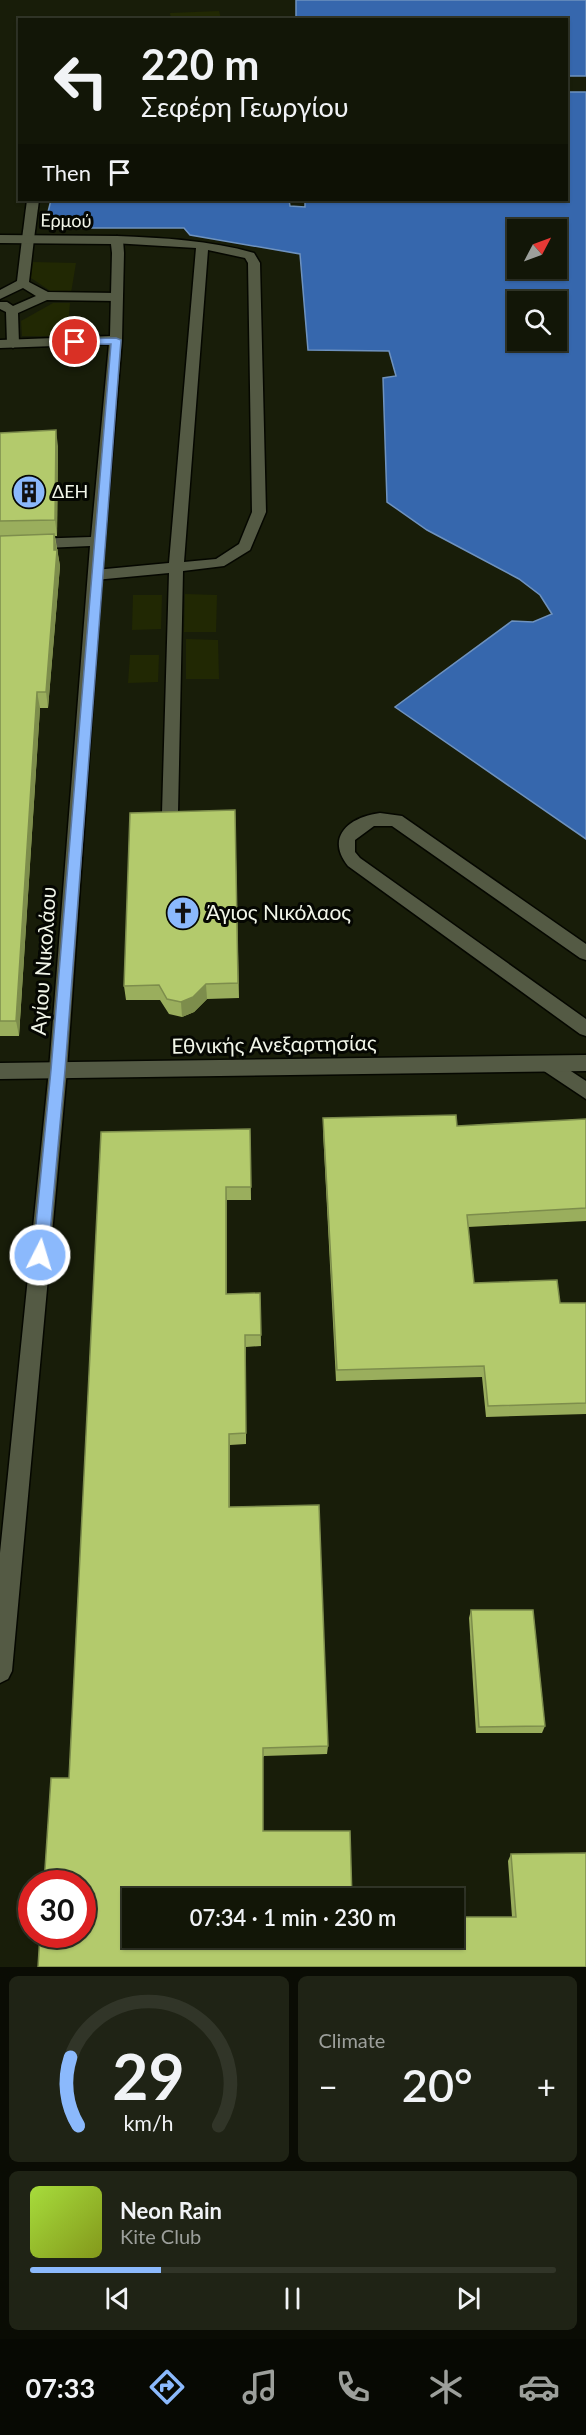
<!DOCTYPE html>
<html lang="en">
<head>
<meta charset="utf-8">
<style>
  body { margin:0; font-family:Lato,sans-serif; background:#1f2315; color:#f1f3f6; height:100vh; display:flex; flex-direction:column; font-size:22px; white-space:nowrap }
  * { box-sizing:border-box; margin:0 }
  p { font-size:20px; color:#9c9f9b }
  .icon { flex:none; width:33px; height:33px; fill:none; stroke:currentColor; stroke-width:2; stroke-linecap:round; stroke-linejoin:round }
  .map { position:relative; height:1967px; overflow:hidden }
  .details { display:flex; flex-direction:column; gap:9px; padding:9px; background:#0a0c04; flex:1 }
  .details>* { flex:none }
  .hud { position:absolute; left:18px; top:18px; width:550px; height:183px; border-radius:0px; box-shadow:0 2px 4px #0004,0 0 0 2px #313528; background:#121607; color:#f1f3f6; overflow:hidden }
  .needle { width:39px; rotate:49deg }
  .controls { position:absolute; left:507px; top:219px; display:grid; gap:12px }
  .controls a { display:grid; place-items:center; width:60px; height:60px; border-radius:0px; background:#121607; box-shadow:0 2px 4px #0004,0 0 0 2px #313528; font-size:30px }
  .speed { position:absolute; left:18px; top:1870px; display:flex; gap:12px; font-size:30px; font-weight:700; text-align:center }
  .speed>* { display:grid; place-content:center; width:78px; height:78px; border-radius:50%; background:#121607; box-shadow:0 2px 4px #0004,0 0 0 2px #313528; line-height:1 }
  .speed .limit { border:9px solid #d22; background:#fff; color:#111 }
  .pin { position:absolute; display:grid; place-items:center; width:51px; height:51px; color:#fff; margin:-26px; border:3px solid #fff; border-radius:50%; box-shadow:0 2px 6px #0007 }
  .me { position:absolute; width:66px; margin:-33px; rotate:5deg; stroke-linejoin:round; filter:drop-shadow(0 0 4px #0008) }
  .turn { display:flex; align-items:center; gap:21px; height:126px; padding:0 24px; font-size:27px }
  .turn .icon { width:78px; height:78px; stroke-width:2.5 }
  .turn b { display:block; font-size:42px; line-height:51px }
  .then { display:flex; align-items:center; height:57px; padding:0 24px; background:#0003; gap:12px; font-size:22px }
  .big { font-size:45px; font-weight:600; line-height:1.1 }
  .details .card { flex:1; display:flex; flex-direction:column; justify-content:center; gap:9px; min-width:0; padding:0 21px; border-radius:9px; background:#1f2315 }
  .details .dial { align-items:center; gap:0 }
  .dial svg { height:156px; overflow:visible; fill:none; stroke:#313528; stroke-width:7; stroke-linecap:round; text-anchor:middle }
  .dial text { fill:#f1f3f6; stroke:none }
  .song { display:flex; align-items:center; gap:18px }
  .cover { width:72px; height:72px; border-radius:9px; background:linear-gradient(135deg,hsl(80 70% 55%),hsl(70 70% 35%)) }
  .played { height:6px; border-radius:3px; background:linear-gradient(90deg,#8bb9fc 25%,#313528 25%) }
  .keys { display:flex; justify-content:space-around; direction:ltr }
  .heat { display:flex; justify-content:space-between; align-items:center; font-size:33px; direction:ltr }
  .details .tiles { flex:1; display:grid; gap:9px; grid-template-columns:1fr 1fr }
  .card:last-child { grid-column:span 2 }
  .trip { position:absolute; left:122px; top:1888px; width:342px; height:60px; border-radius:0px; background:#121607; box-shadow:0 2px 4px #0004,0 0 0 2px #313528; font-weight:600; line-height:60px; text-align:center }
  .menu { display:flex; height:96px; justify-content:space-around; align-items:center; background:#070903; color:#9c9f9b }
  .menu .icon { width:42px; height:42px }
  .menu .current { color:#8bb9fc }
  .menu b { font-size:27px; color:#f1f3f6 }
  .map>svg:first-child { display:block }
  .green { fill:#212803 }
  .water { fill:#3667ad; stroke:#6e92bf; stroke-width:1.5; fill-rule:evenodd }
  .lines { fill:none; stroke-linecap:round; stroke-linejoin:round }
  .service-casing { stroke:#050700; stroke-width:3 }
  .pedestrian-casing { stroke:#050700; stroke-width:3 }
  .minor-casing { stroke:#050700; stroke-width:3 }
  .tertiary-casing { stroke:#050700; stroke-width:3 }
  .service { fill:#545a44; fill-rule:evenodd }
  .pedestrian { fill:#545a44; fill-rule:evenodd }
  .minor { fill:#545a44; fill-rule:evenodd }
  .tertiary { fill:#545a44; fill-rule:evenodd }
  .wall { fill:#9aae5d }
  .shaded-wall { fill:#7d8d4c }
  .building { fill:#b3ca6c; stroke:#7d8d4c; stroke-width:1.5 }
  .route { fill:#8bb9fc; stroke:#5a78a4; stroke-width:1.5 }
  .labels { text-anchor:middle; stroke-width:6; stroke-linejoin:round; paint-order:stroke }
  .far-street-label { font-size:18px; fill:#f2f6e9; stroke:#050702 }
  .far-poi-label { font-size:18px; fill:#f2f6e9; stroke:#050702; text-anchor:start }
  .poi-label { font-size:21px; fill:#f2f6e9; stroke:#050702; text-anchor:start }
  .street-label { font-size:21px; fill:#f2f6e9; stroke:#050702 }
</style>
</head>
<body>
<div class="map">
<svg width="586" height="1967" viewBox="0 0 586 1967">
  <rect width="100%" height="100%" fill="#181d09"/>
  <g class="green">
    <polygon points="219,11 221,19 171,19 170,13"/>
    <polygon points="33,262 76,263 71,293 55,294 31,278"/>
    <polygon points="53,303 70,303 67,336 22,336 21,321"/>
    <polygon points="185,594 217,595 216,632 184,632"/>
    <polygon points="133,595 162,595 161,629 132,630"/>
    <polygon points="186,639 218,640 219,679 186,679"/>
    <polygon points="130,655 159,655 158,682 128,683"/>
  </g>
  <g class="water">
    <polygon points="296,0 586,0 586,76 567,76 567,20 296,19"/>
    <path d="M567 92H586V839L395 707 512 621 533 622 552 614 540 595 519 579 427 530 387 502 383 378 396 376 389 351 308 350 300 254 190 235 184 228H44L51 200H289L290 206 305 207V200H567ZM518 230H556V268H518ZM518 302H556V340H518Z"/>
  </g>
  <g class="lines">
    <g class="service-casing">
      <g id="service">
        <polygon points="27,200 39,200 34,239 28,243 22,239"/>
        <path d="M117 236C164 238 209 240 254 253L260 263 266 512 250 550 224 566 183 571 178 813 176 817H164L162 813 169 573 95 580 88 575 95 570 169 563 196 248 113 243 111 240ZM208 250 245 258 248 263 252 512 239 544 216 559 184 562Z"/>
        <path d="M380 813 402 816 586 944V960L580 958 392 826H374L355 840V852L360 858 586 1019V1036L580 1034 348 866C325 837 349 817 380 813Z"/>
      </g>
    </g>
    <g class="pedestrian-casing">
      <polygon id="pedestrian" points="28,235 34,239 29,282 48,292 116,293 122,297 116,301 47,300 18,313 19,344 13,348 7,344 6,312 0,309 0,302 7,302 13,306 36,296 23,288 0,299 0,290 17,281 22,239"/>
    </g>
    <g class="minor-casing">
      <g id="minor">
        <polygon points="0,235 117,236 123,240 124,253 122,340 102,575 67,1070 12,1671 8,1679 0,1683 0,1553 49,1070 90,546 0,550 0,540 91,537 109,344 0,348 0,340 110,336 112,253 111,244 0,243"/>
        <polygon points="548,1056 586,1081 586,1099 541,1069 539,1064 541,1059"/>
      </g>
    </g>
    <g class="tertiary-casing">
      <polygon id="tertiary" points="586,1055 586,1071 0,1079 0,1063"/>
    </g>
    <use href="#service" class="service"/>
    <use href="#pedestrian" class="pedestrian"/>
    <use href="#minor" class="minor"/>
    <use href="#tertiary" class="tertiary"/>
  </g>
  <g class="wall">
    <polygon points="0,433 58,446 57,536 55,536 60,566 48,708 40,708 19,1036 0,1036"/>
    <polygon points="235,810 239,998 207,999 194,1012 182,1017 169,1014 160,1000 126,1000 124,986"/>
    <polygon points="323,1118 457,1126 586,1119 586,1221 468,1227 474,1283 560,1303 586,1303 586,1414 486,1417 482,1377 336,1381 323,1131"/>
    <polygon points="250,1129 251,1200 227,1200 227,1294 260,1293 261,1346 246,1347 246,1444 230,1445 230,1507 328,1746 327,1754 264,1756 132,1938 512,1917 508,1861 511,1854 586,1967 38,1967 69,1778 101,1132"/>
    <polygon points="471,1610 545,1726 542,1733 476,1733 469,1618"/>
  </g>
  <g class="shaded-wall">
    <polygon points="56,430 58,446 57,536 55,520"/>
    <polygon points="54,534 60,566 48,708 46,692"/>
    <polygon points="37,692 40,708 19,1036 16,1021"/>
    <polygon points="206,984 207,999 194,1012 182,1017 181,1002"/>
    <polygon points="226,1187 227,1200 227,1306 226,1294"/>
    <polygon points="229,1434 230,1445 230,1518 229,1507"/>
  </g>
  <g class="building">
    <polygon points="56,430 55,520 0,521 0,433"/>
    <polygon points="54,534 54,550 57,550 46,692 37,692 16,1021 0,1021 0,536"/>
    <polygon points="235,810 238,983 206,984 193,997 181,1002 167,999 159,985 124,986 130,813"/>
    <polygon points="456,1115 457,1126 586,1119 586,1208 467,1215 474,1283 557,1280 560,1303 586,1303 586,1403 488,1406 484,1366 337,1370 323,1118"/>
    <polygon points="250,1129 251,1187 226,1187 226,1294 260,1293 261,1335 245,1335 246,1433 229,1434 229,1507 319,1505 328,1746 263,1748 263,1831 350,1831 352,1899 132,1899 132,1938 453,1938 453,1917 516,1917 511,1854 586,1853 586,1967 38,1967 40,1935 82,1935 82,1884 44,1884 51,1778 69,1778 101,1132"/>
    <polygon points="471,1610 533,1610 545,1726 479,1727"/>
  </g>
  <polygon class="route" points="116,338 121,340 65,1070 48,1255 46,1260 40,1262 35,1260 33,1255 51,1070 111,344 75,345 70,342 75,339"/>
  <defs>
    <g id="building-disc" transform="scale(1.725)"><circle r="9.5" fill="#8bb9fc" stroke="#050702"/><path d="M-4-6H4V6H1V3H-1V6H-4ZM-2.5-4.3h1.7v1.8h-1.7ZM.8-4.3h1.7v1.8H.8ZM-2.5-1h1.7V.8h-1.7ZM.8-1h1.7V.8H.8Z" fill="#111"/></g>
    <g id="church-disc" transform="scale(1.725)"><circle r="9.5" fill="#8bb9fc" stroke="#050702"/><path d="M-1.2-6h2.4v3.5h3.3v2.4h-3.3V6h-2.4V-.1h-3.3v-2.4h3.3Z" fill="#111"/></g>
  </defs>
  <g fill-rule="evenodd">
    <use href="#building-disc" x="29" y="492"/>
    <use href="#church-disc" x="183" y="913"/>
  </g>
  <g class="labels">
    <g class="far-street-label">
      <text transform="translate(66 221) rotate(1)" y="6">Ερμού</text>
    </g>
    <g class="far-poi-label">
      <text x="52" y="498">ΔΕΗ</text>
    </g>
    <g class="poi-label">
      <text x="206" y="920">Άγιος Νικόλαος</text>
    </g>
    <g class="street-label">
      <text transform="translate(44 961) rotate(-86)" y="7">Αγίου Νικολάου</text>
      <text transform="translate(274 1045) rotate(-1)" y="7">Εθνικής Ανεξαρτησίας</text>
    </g>
  </g>
</svg>
<div class="controls">
<a><svg class="needle" viewBox="-14 -14 28 28"><path d="M0-13l5 13h-10z" fill="#e53935"/><path d="M0 13l5-13h-10z" fill="#9c9f9b"/></svg></a>
<a><svg class="icon" aria-label="search" viewBox="0 0 24 24"><circle cx="10" cy="10" r="6"/><path d="M15 15l6 6"/></svg></a>
</div>
<div class="speed"><div class="limit">30</div></div>
<div class="pin" style="left:75px;top:342px;background:#d93025"><svg class="icon" aria-label="arrive" viewBox="0 0 24 24"><path d="M6 21V4h12l-3 4 3 4H6"/></svg></div>
<svg class="me" style="left:40px;top:1255px" viewBox="-20 -20 40 40"><circle r="17" fill="#8bb9fc" stroke="#fff" stroke-width="3"/><path d="M0-11L8 9 0 5-8 9z" fill="#fff"/></svg>
<div class="trip">07:34 · 1 min · 230 m</div>
<div class="hud">
<div class="turn"><svg class="icon" aria-label="left" viewBox="0 0 24 24"><path d="M17 20v-9H6M10 6l-5 5 5 5"/></svg><div><b>220 m</b>Σεφέρη Γεωργίου</div></div>
<div class="then">Then<svg class="icon" aria-label="arrive" viewBox="0 0 24 24"><path d="M6 21V4h12l-3 4 3 4H6"/></svg></div>
</div>
</div>
<section class="details">
<div class="tiles">
<div class="card dial"><svg viewBox="0 0 100 80">
<path d="M14 69A42 42 0 1 1 86 69"/>
<path d="M14 69A42 42 0 0 1 10 34" stroke="#8bb9fc"/>
<text x="50" y="56" font-size="32" font-weight="700">29</text>
<text x="50" y="72" font-size="11">km/h</text>
</svg></div>
<div class="card"><p>Climate</p>
<div class="heat"><a>−</a><b class="big">20°</b><a>+</a></div>
</div>
<div class="card">
<div class="song"><i class="cover"></i><div><b>Neon Rain</b><p>Kite Club</p></div></div>
<div class="played"></div>
<div class="keys"><svg class="icon" aria-label="previous" viewBox="0 0 24 24"><path d="M18 5L8 12l10 7zM5 5v14"/></svg><svg class="icon" aria-label="pause" viewBox="0 0 24 24"><path d="M8 5v14M16 5v14"/></svg><svg class="icon" aria-label="next" viewBox="0 0 24 24"><path d="M6 5l10 7-10 7zM19 5v14"/></svg></div>
</div>
</div>
</section>
<nav class="menu">
<b>07:33</b>
<svg class="icon current" aria-label="directions" viewBox="0 0 24 24"><path d="M12 3l9 9-9 9-9-9zM9 14v-3h6M13 9l2 2-2 2"/></svg>
<svg class="icon" aria-label="music" viewBox="0 0 24 24"><path d="M9 18V5l10-2v13"/><circle cx="6" cy="18" r="3"/><circle cx="16" cy="16" r="3"/></svg>
<svg class="icon" aria-label="phone" viewBox="0 0 24 24"><path d="M5 4h4l2 5-3 2q2 4 5 5l2-3 5 2v4C11 20 4 13 5 4z"/></svg>
<svg class="icon" aria-label="climate" viewBox="0 0 24 24"><path d="M12 3v18M4 7l16 10M4 17L20 7"/></svg>
<svg class="icon" aria-label="car" viewBox="0 0 24 24"><path d="M5 17H2v-5l4-1 3-4h7l3 4 3 1v5h-3M9 17h6M6 11h13"/><circle cx="7" cy="17" r="2"/><circle cx="17" cy="17" r="2"/></svg>
</nav>
</body>
</html>
